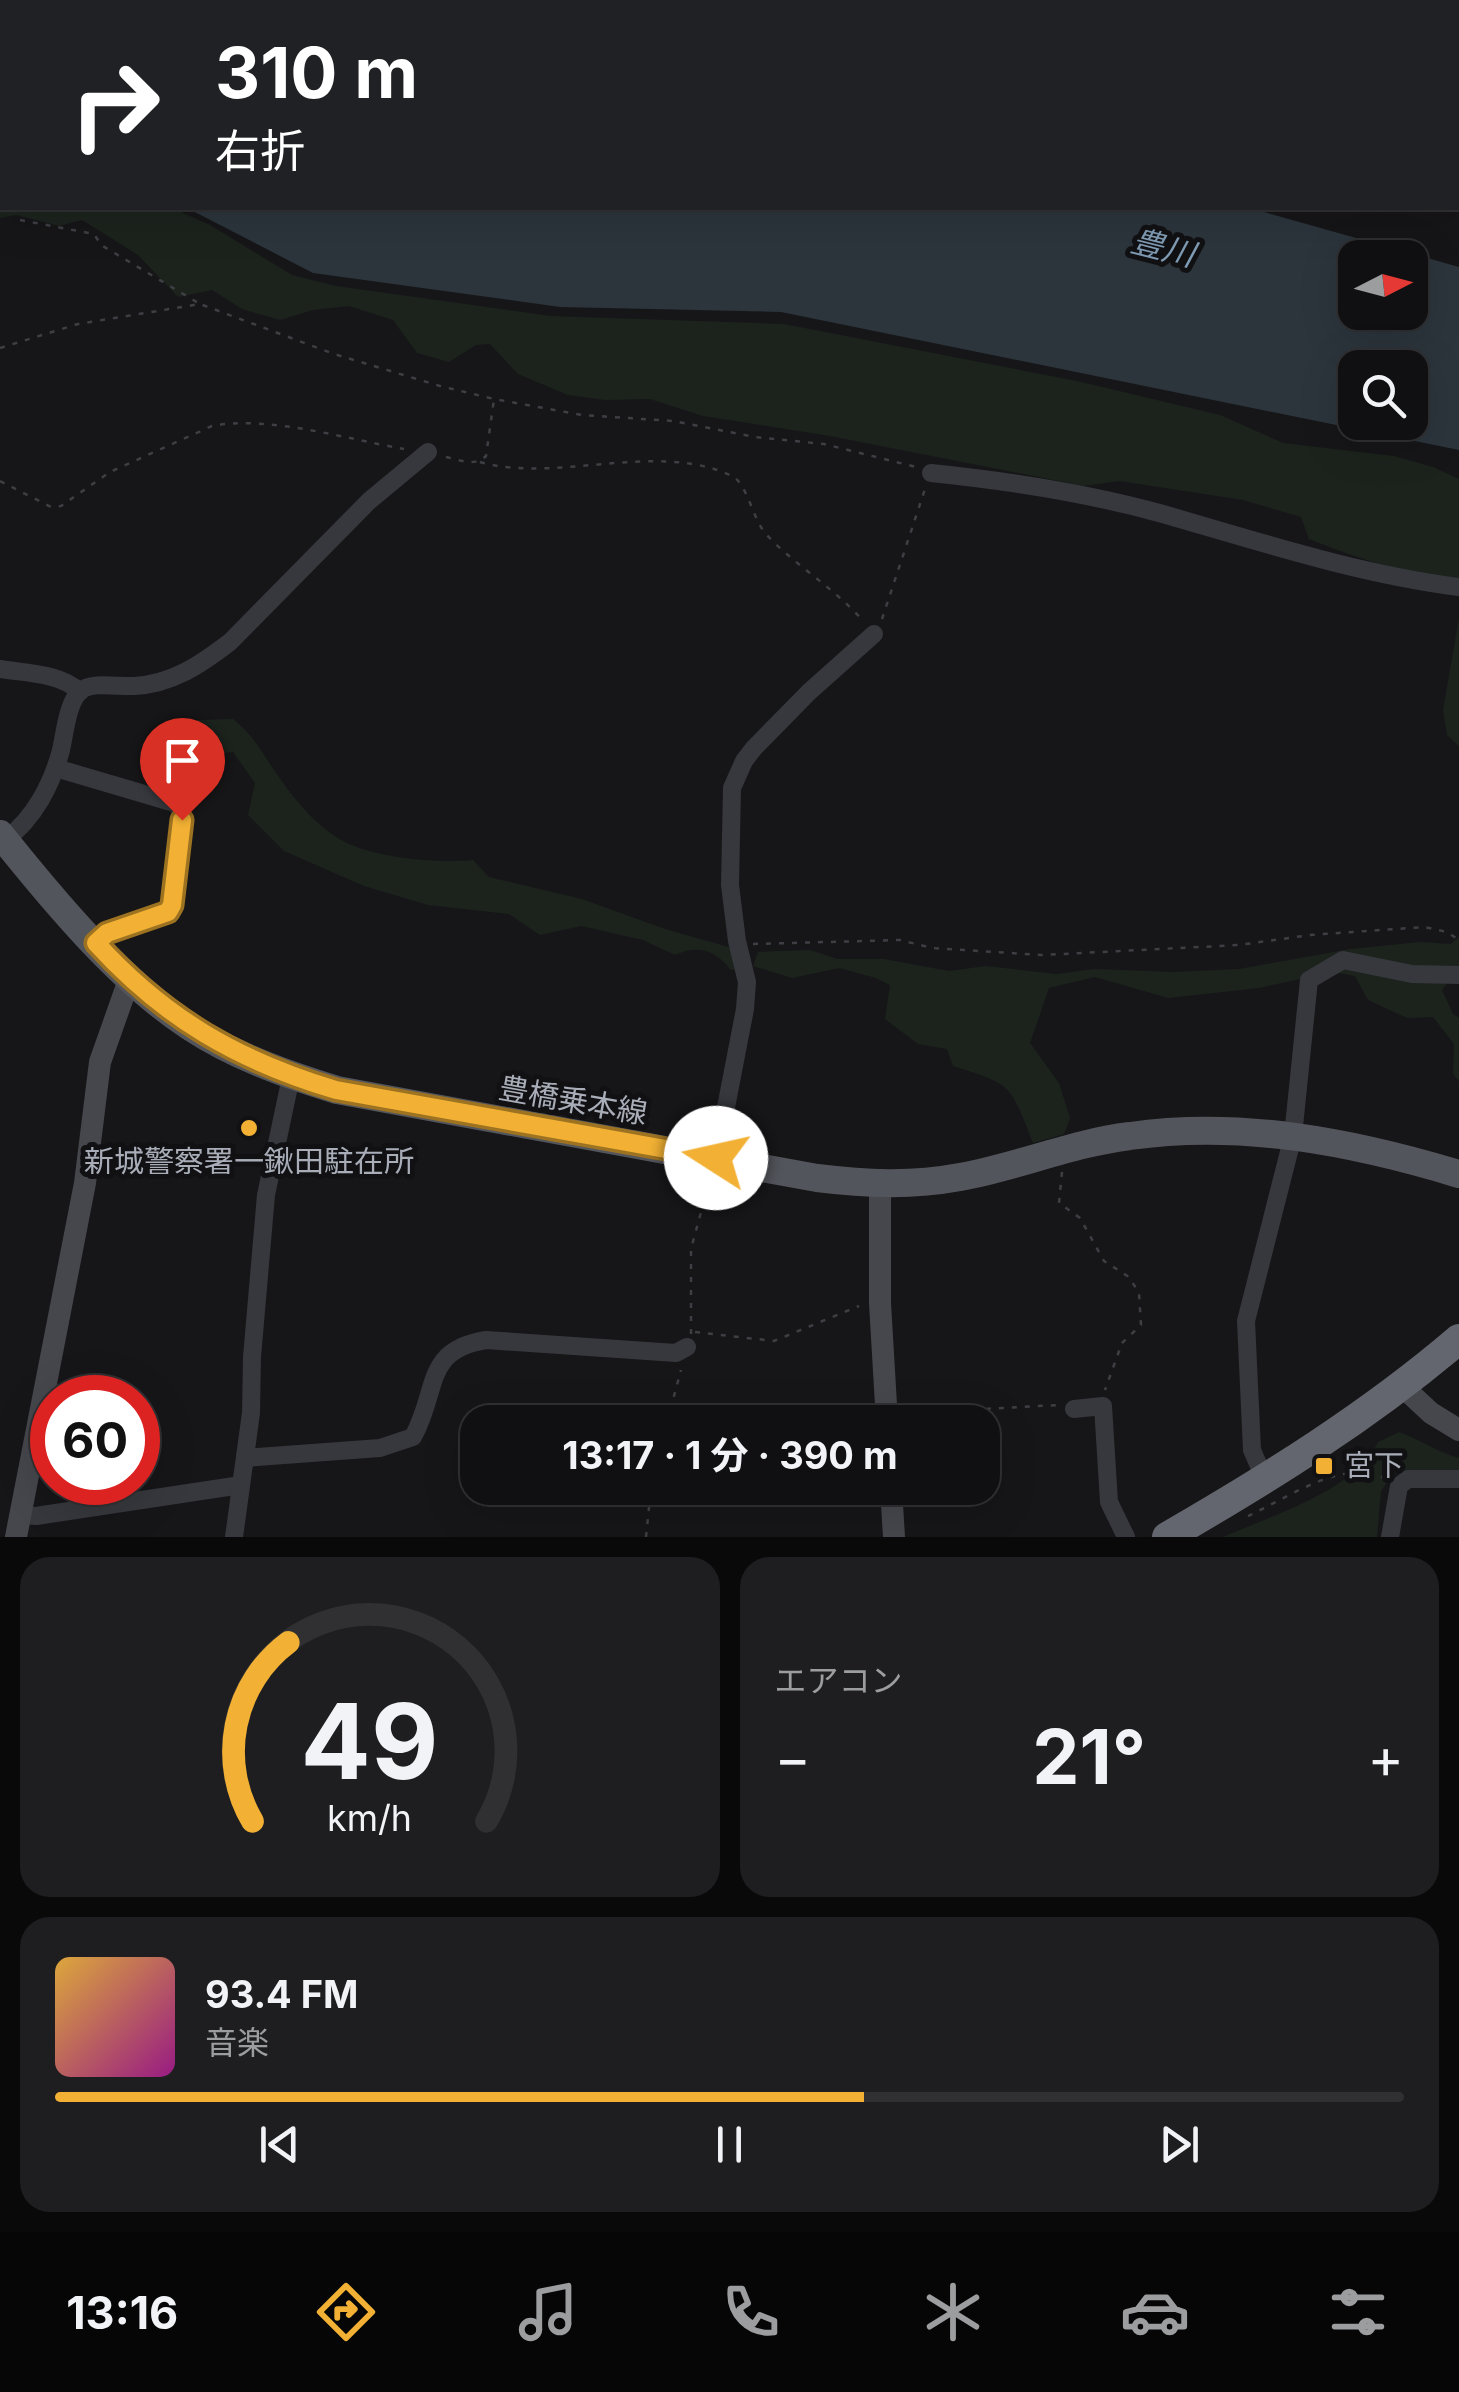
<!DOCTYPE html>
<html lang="ja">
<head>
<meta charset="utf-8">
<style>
  body { margin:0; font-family:Inter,"Noto Sans JP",sans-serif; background:#1e1e20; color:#f1f3f6; height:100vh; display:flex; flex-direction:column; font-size:38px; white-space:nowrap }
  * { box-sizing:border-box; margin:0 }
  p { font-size:32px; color:#9c9d9f }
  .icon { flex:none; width:55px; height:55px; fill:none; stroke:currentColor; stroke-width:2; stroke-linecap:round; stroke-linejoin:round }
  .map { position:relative; height:1537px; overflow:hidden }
  .sheet { display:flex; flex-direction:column; gap:20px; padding:20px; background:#09090a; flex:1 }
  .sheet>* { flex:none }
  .banner { position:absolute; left:0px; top:0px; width:1460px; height:210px; box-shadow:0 10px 40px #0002,0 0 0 2px #303032; background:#202124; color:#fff; overflow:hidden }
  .needle { width:65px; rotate:84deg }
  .fabs { position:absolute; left:1338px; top:240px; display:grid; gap:20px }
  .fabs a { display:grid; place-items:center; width:90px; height:90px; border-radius:20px; background:#101012; box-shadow:0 10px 40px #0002,0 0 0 2px #303032; font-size:50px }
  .speed { position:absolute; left:30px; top:1375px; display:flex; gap:20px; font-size:50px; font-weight:700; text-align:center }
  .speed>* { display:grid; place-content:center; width:130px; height:130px; border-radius:50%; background:#101012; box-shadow:0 10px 40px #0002,0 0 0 2px #303032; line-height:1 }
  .speed .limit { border:15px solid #d22; background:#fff; color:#111 }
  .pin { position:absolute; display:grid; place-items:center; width:85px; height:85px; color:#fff; margin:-102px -42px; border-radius:50% 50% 50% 0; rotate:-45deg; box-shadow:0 0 10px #0007 }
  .pin .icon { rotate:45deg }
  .me { position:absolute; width:110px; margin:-55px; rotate:280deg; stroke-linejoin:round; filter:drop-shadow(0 0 8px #0008) }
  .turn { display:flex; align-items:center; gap:35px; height:210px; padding:0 50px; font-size:45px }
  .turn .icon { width:130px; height:130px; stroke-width:2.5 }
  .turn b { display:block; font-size:70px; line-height:85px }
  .big { font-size:75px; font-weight:700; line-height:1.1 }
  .sheet .tile { flex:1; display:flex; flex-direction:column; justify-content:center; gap:15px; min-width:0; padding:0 35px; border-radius:30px; background:#1e1e20 }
  .sheet .dial { align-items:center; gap:0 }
  .dial svg { height:260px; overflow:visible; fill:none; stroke:#303032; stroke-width:7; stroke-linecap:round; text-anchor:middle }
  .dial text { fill:#f1f3f6; stroke:none }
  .song { display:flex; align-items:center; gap:30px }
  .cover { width:120px; height:120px; border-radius:15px; background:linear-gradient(135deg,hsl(40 70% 55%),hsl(310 70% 35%)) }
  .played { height:10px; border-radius:5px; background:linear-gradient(90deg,#f2b134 60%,#303032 60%) }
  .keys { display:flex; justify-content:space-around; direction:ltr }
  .heat { display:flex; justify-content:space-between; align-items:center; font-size:55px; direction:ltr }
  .sheet .tiles { flex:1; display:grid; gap:20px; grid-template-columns:1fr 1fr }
  .tile:last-child { grid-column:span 2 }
  .trip { position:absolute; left:460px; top:1405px; width:540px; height:100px; border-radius:30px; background:#101012; box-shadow:0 10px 40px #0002,0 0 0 2px #303032; font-weight:700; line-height:100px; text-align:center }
  .tabs { display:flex; height:160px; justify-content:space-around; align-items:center; background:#060607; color:#9c9d9f }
  .tabs .icon { width:70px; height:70px }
  .tabs .selected { color:#f2b134 }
  .tabs b { font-size:45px; color:#f1f3f6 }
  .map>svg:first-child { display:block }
  .green { fill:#1c231d }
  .water { fill:#2c353c; fill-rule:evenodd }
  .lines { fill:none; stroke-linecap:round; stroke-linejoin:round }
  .path { stroke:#3d3f44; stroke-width:2.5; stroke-dasharray:5 8; stroke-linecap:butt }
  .street { stroke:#37383d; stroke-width:18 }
  .secondary { stroke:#45474d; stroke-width:22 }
  .primary { stroke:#53555c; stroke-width:28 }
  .highway { stroke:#63666e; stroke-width:30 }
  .route-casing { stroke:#9d7322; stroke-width:25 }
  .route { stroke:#f2b134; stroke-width:18 }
  .poi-dot { fill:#f2b134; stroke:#111113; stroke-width:4 }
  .labels { text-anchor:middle; stroke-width:10; stroke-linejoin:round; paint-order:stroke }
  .street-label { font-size:30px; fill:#a8adb8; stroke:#111113 }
  .poi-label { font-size:30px; fill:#a8adb8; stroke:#111113 }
  .water-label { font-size:32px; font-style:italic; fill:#7f9bb3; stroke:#111113 }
</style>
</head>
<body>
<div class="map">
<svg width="1459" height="1537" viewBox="0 0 1459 1537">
  <rect width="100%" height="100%" fill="#161618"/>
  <g class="green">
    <path d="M0 0 79 2H2V208H172L210 225 292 275 336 286 551 316 784 324 1077 381 1220 415 1283 443 1394 456 1433 467 1459 479V578C1414 578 1351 556 1309 539L1301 517 1243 500 1119 481 1084 486 830 436 703 416 650 399 605 400 568 395 518 374 490 344 476 345 449 362 417 353 393 320 349 306 313 310 280 320 242 309 212 290 178 297 138 255 82 220 59 226 16 215 0 218Z"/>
    <polygon points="1459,618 1459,746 1447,735 1443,710"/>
    <path d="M233 719C257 738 263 756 281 780 298 804 321 831 349 844 385 859 435 863 473 860L489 877 582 899 665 929 732 948 739 969 731 970C716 951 699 944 675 955L643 940 581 926 540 935 509 914 428 905 364 886 284 851 248 815 255 783 233 752 199 756 180 781 159 782 152 758 162 728 198 720Z"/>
    <path d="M1459 937V968L1442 990 1453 1014 1459 1018V1081L1453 1074 1454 1044 1433 1017 1407 1018 1368 1000 1355 976 1333 972 1259 988 1168 998 1095 977 1049 988 1030 1043 1059 1083 1070 1118 1064 1134 1033 1143C1010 1085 1014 1085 953 1066L947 1049 918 1044 885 1019 890 985 876 978 839 968 792 978 753 966 758 952 810 950 837 959H884L949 971 986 966 1057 974 1094 969 1173 972 1239 969 1350 949 1420 942 1451 944Z"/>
    <path d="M1399 1432C1421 1440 1437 1452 1459 1458V1477L1455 1472H1395L1381 1491 1377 1537H1223C1270 1516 1357 1490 1378 1442Z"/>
  </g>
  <g class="water">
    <polygon points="89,0 549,0 559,2 90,2"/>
    <path d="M187 208H1250L1459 267V450L781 312 560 307 313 273ZM1355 258H1410V312H1355ZM1355 368H1410V422H1355Z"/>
  </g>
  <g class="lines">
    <g class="path">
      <polyline points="1157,0 1161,2"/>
      <polyline points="1458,40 1459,40"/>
      <polyline points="20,220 94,234 101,245 200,304"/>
      <polyline points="0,348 78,324 200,304 334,354 440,386 494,399 582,415 673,421 755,437 824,444 916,467"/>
      <path d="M446 457C460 460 475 467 486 456L494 399"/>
      <path d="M480 462C556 484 657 440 732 476 747 483 753 520 766 534 794 565 835 588 864 622"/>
      <path d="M0 481 51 507 61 506 110 472 212 426C267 415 347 439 404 449"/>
      <polyline points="882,619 925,489"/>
      <polyline points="753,944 900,940 932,948 1042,955 1239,945 1310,935 1424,927 1447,932 1459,940"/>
      <polyline points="1062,1172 1059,1203 1080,1218 1104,1261 1129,1277 1139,1293 1141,1325 1122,1343 1105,1390"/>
      <polyline points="695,1332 774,1341 859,1306"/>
      <polyline points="691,1334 691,1249 710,1179"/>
      <polyline points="908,1413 1059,1405"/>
      <polyline points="667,1422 681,1370"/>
      <path d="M1248 1516C1284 1500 1344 1457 1384 1478"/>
      <polyline points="646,1537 651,1488"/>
    </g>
    <g class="street">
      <polyline points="1127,0 1131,2"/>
      <polyline points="1458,163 1459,163"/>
      <path d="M931 473C1009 481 1087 493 1163 514 1260 542 1358 574 1459 587"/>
      <path d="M0 669C25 673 61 673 80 692"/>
      <polyline points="56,768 178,804 182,820 172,905 167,912 107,933 95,943"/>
      <path d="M5 840C34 819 52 784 61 750 65 733 67 704 80 691 92 681 119 687 134 686 172 684 200 665 230 642L369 501 428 452"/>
      <polyline points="716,1159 745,1009 747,982 737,941 730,885 732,788 744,761 754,748 809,692 874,634"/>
      <polyline points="1074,1409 1103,1406 1109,1502 1126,1537"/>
      <path d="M245 1458 380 1448 413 1437C439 1390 423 1350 486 1340L676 1353 687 1347"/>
      <polyline points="1265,1480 1252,1450 1246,1321 1293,1136 1309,980 1343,960 1412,974 1459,975"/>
      <polyline points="21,1515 36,1516 241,1485"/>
      <polyline points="234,1537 251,1413 252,1357 266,1195 291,1077"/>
      <polyline points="1390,1537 1399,1486 1408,1479 1459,1479"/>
    </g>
    <g class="secondary">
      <polyline points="880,1185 880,1303 887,1422"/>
      <polyline points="1403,1387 1431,1413 1459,1430"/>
      <polyline points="891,1488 894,1537"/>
      <polyline points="16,1537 85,1183 100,1062 129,980"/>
    </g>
    <path class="primary" d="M0 834C52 899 119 980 189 1026 234 1056 285 1074 337 1090L817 1178C866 1184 912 1186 960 1177 1017 1167 1072 1143 1130 1136 1241 1120 1353 1142 1459 1174"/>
    <path class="highway" d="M1167 1537C1269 1478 1369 1416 1459 1339"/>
  </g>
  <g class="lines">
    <g class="route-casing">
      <path id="route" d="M182 820 172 905 168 912 107 933 96 943C165 1019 239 1061 336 1090L716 1158"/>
    </g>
    <use href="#route" class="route"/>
  </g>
  <g class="poi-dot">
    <circle cx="249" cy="1128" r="10"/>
    <rect x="1314" y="1456" width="20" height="20" rx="5"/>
  </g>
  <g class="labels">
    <g class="street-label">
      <text transform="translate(573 1101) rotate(10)" y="10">豊橋乗本線</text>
    </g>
    <g class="poi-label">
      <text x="249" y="1172">新城警察署一鍬田駐在所</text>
      <text x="1344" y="1476" text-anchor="start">宮下</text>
    </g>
    <g class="water-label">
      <text transform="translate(1163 248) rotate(14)" y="11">豊川</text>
    </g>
  </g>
</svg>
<div class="fabs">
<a><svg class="needle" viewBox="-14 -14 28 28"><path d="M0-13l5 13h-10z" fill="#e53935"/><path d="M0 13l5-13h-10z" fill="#9c9d9f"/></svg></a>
<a><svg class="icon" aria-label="search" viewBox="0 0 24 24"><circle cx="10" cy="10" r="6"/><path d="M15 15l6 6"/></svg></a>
</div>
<div class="speed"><div class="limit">60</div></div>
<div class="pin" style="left:182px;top:820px;background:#d93025"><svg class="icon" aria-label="arrive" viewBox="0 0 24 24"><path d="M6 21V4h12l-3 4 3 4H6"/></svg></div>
<svg class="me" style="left:716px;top:1158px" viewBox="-20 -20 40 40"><circle r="19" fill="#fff"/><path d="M0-13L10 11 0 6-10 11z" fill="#f2b134"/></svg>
<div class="trip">13:17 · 1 分 · 390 m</div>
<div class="banner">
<div class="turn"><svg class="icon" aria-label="right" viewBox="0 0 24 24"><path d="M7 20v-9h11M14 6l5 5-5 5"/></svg><div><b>310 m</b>右折</div></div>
</div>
</div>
<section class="sheet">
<div class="tiles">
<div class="tile dial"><svg viewBox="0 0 100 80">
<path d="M14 69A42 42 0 1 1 86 69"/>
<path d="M14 69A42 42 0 0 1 25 14" stroke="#f2b134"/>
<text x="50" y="56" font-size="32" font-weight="700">49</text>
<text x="50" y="72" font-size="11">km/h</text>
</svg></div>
<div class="tile"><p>エアコン</p>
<div class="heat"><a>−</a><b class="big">21°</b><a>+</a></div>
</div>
<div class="tile">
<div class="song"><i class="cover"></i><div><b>93.4 FM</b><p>音楽</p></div></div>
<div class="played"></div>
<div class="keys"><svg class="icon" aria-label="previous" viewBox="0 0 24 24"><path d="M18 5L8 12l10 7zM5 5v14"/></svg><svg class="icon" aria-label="pause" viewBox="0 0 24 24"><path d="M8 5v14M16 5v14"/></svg><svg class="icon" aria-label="next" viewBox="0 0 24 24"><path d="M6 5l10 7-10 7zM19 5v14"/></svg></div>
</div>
</div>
</section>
<nav class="tabs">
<b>13:16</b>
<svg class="icon selected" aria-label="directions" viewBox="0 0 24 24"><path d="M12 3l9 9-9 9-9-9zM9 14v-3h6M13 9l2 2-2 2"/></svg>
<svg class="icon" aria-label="music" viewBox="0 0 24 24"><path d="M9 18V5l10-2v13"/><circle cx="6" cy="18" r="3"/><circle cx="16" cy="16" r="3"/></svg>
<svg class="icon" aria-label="phone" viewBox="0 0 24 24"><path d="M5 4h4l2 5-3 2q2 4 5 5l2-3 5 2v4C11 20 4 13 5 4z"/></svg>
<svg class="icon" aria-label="climate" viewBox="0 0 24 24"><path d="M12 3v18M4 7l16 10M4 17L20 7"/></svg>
<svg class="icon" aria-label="car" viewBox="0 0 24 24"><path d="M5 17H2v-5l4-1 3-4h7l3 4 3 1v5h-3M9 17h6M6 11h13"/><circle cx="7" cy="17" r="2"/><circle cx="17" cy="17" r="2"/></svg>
<svg class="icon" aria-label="filters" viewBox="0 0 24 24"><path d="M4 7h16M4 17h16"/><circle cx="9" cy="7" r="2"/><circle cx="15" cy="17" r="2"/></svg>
</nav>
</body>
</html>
